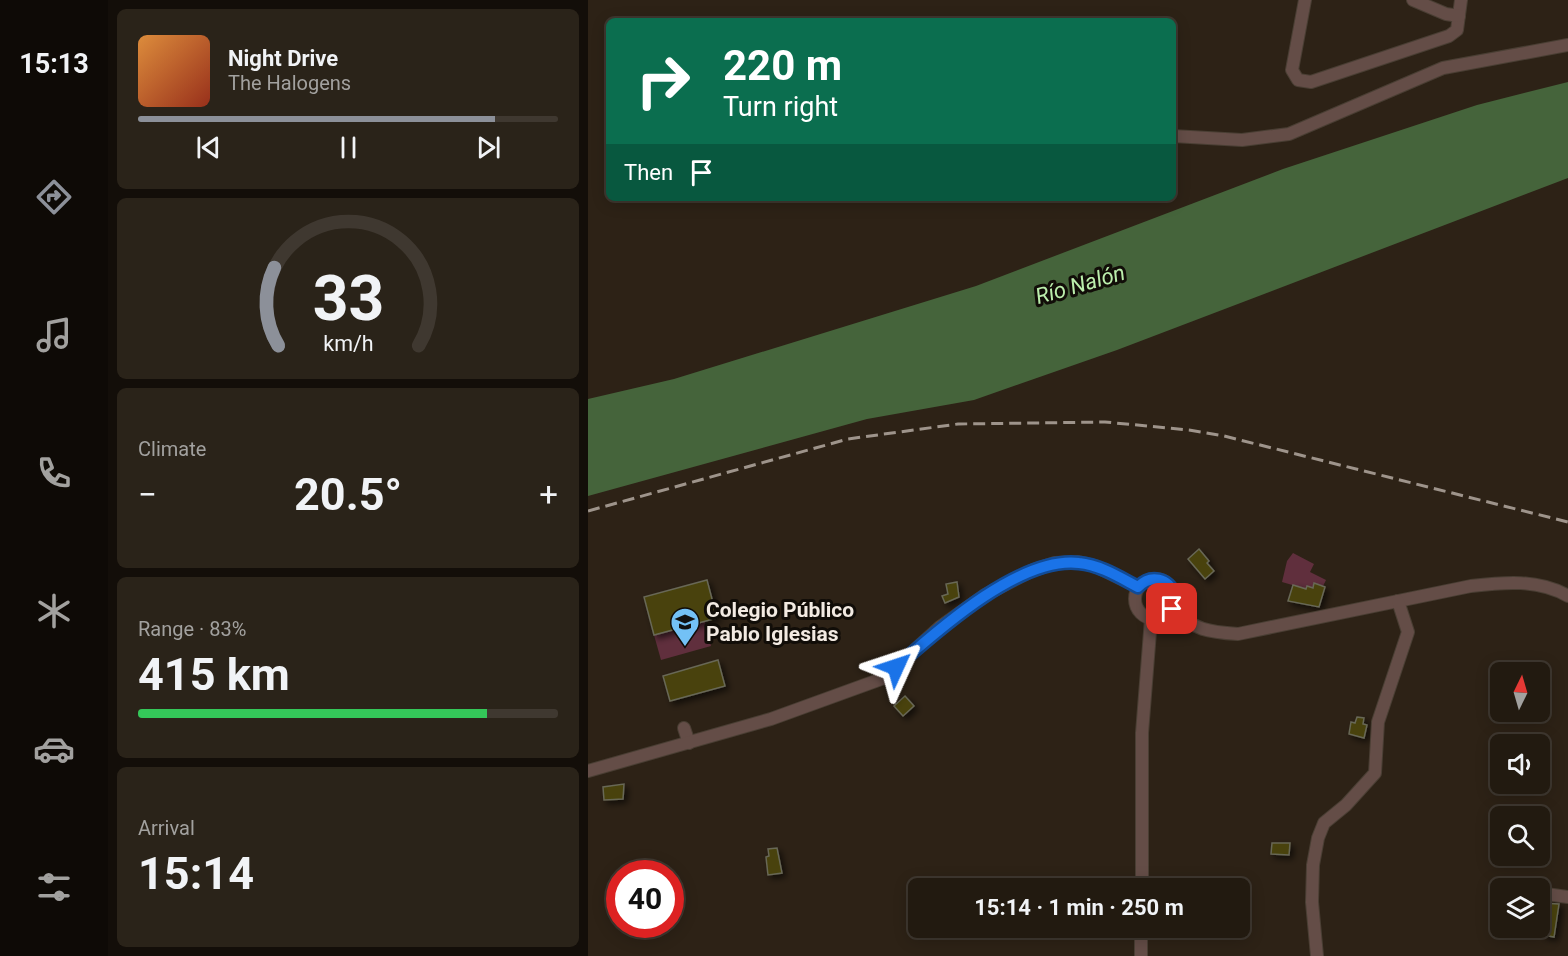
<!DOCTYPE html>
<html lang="en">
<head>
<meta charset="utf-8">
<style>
  body { margin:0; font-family:Roboto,sans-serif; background:#2a2319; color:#f1f3f6; height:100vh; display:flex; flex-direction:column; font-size:22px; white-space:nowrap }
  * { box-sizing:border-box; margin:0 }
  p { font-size:20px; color:#a2a19f }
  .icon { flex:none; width:33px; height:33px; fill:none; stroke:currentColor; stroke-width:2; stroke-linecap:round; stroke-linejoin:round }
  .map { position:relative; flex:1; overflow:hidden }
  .panel { display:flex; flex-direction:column; gap:9px; padding:9px; background:#130e09; width:480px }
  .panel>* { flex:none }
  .top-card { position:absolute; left:18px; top:18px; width:570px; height:183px; border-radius:9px; box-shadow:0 3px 15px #0003,0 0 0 2px #3f3830; background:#0b6e4f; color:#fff; overflow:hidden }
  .needle { width:39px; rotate:5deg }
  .buttons { position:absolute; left:902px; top:662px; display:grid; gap:12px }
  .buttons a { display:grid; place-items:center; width:60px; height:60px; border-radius:9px; background:#221a10; box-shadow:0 3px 15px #0003,0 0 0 2px #3f3830; font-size:30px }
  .speed { position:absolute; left:18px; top:860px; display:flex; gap:12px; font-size:30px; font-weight:700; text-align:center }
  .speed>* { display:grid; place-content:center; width:78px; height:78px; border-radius:50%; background:#221a10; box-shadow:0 3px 15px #0003,0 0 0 2px #3f3830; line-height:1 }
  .speed .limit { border:9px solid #d22; background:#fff; color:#111 }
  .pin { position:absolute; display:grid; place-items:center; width:51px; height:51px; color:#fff; margin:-26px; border-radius:12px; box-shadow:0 3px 9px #0006 }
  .me { position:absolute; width:66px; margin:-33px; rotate:48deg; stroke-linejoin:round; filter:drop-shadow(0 0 4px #0008) }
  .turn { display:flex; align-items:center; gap:21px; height:126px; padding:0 18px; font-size:27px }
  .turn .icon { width:78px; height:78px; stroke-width:2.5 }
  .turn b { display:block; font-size:42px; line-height:51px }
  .then { display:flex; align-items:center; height:57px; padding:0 18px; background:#0003; gap:12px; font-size:22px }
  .big { font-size:45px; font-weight:700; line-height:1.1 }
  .panel .tile { flex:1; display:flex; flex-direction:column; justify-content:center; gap:9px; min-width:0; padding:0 21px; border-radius:9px; background:#2a2319 }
  .panel .dial { align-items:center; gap:0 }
  .dial svg { height:156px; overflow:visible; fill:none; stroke:#3f3830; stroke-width:7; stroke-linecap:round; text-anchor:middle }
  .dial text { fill:#f1f3f6; stroke:none }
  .song { display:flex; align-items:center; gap:18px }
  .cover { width:72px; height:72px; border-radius:9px; background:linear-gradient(135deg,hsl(30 70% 55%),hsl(10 70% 35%)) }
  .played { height:6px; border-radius:3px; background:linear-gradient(90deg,#8c9099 85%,#3f3830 85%) }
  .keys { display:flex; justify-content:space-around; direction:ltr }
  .heat { display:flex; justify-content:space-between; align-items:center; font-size:33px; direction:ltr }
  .charge { height:9px; border-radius:4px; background:linear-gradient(90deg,#34c759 83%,#3f3830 0) }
  .trip { position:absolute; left:320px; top:878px; width:342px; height:60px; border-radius:9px; background:#221a10; box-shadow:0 3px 15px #0003,0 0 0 2px #3f3830; font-weight:700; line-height:60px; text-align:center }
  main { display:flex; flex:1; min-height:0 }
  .tabs { display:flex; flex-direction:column; width:108px; justify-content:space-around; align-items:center; background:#0e0a06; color:#a2a19f }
  .tabs .icon { width:42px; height:42px }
  .tabs .selected { color:#8c9099 }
  .tabs b { font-size:27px; color:#f1f3f6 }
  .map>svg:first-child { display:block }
  .green { fill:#602f3d }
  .water { fill:#45643b }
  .building { fill:#48430a; stroke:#686756; stroke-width:1.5; filter:url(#shadow) }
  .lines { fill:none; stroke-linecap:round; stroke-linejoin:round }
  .minor-casing { stroke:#493e33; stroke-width:14 }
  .minor { stroke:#644d47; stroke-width:12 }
  .rail { stroke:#9e948b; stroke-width:3; stroke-dasharray:12 6; stroke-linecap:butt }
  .route-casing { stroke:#114b97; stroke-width:15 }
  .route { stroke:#1a73e8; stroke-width:10 }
  .labels { text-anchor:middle; stroke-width:6; stroke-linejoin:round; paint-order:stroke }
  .poi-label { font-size:21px; font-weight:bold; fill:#f2eae2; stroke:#110d08; text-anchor:start }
  .water-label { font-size:22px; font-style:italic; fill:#bbeeac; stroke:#110d08 }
</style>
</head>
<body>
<main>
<nav class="tabs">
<b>15:13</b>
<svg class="icon selected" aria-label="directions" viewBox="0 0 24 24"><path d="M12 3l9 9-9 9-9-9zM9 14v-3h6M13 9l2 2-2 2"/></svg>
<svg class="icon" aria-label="music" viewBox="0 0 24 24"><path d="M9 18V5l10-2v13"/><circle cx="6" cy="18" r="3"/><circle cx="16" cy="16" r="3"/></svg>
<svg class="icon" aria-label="phone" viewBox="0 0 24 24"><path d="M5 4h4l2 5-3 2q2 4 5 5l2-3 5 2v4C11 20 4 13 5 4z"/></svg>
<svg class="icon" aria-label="climate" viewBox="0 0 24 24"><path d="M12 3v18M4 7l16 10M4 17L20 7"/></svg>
<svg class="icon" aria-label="car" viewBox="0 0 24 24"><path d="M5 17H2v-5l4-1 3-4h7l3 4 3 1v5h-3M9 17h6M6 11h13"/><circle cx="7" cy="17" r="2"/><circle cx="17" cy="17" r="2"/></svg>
<svg class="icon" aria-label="filters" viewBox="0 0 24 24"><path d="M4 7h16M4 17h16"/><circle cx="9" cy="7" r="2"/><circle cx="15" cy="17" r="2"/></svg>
</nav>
<section class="panel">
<div class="tile">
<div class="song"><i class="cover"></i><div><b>Night Drive</b><p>The Halogens</p></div></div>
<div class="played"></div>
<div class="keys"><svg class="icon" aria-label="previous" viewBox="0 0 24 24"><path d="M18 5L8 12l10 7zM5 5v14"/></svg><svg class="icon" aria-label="pause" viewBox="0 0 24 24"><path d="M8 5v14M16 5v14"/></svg><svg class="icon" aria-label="next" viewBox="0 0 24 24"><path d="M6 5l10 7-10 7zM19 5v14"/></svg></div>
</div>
<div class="tile dial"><svg viewBox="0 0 100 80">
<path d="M14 69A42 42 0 1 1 86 69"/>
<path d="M14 69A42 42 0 0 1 12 29" stroke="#8c9099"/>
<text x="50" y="56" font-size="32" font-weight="700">33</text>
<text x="50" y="72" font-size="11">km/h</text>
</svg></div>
<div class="tile"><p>Climate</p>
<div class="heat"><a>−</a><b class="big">20.5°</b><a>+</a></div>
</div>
<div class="tile"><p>Range · 83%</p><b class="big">415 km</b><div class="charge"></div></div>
<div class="tile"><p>Arrival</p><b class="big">15:14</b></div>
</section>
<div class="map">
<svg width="980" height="956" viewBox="0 0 980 956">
  <defs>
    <filter id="shadow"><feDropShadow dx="3.5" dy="3.5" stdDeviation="3" flood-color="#0009"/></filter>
  </defs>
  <rect width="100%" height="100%" fill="#2d2216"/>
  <g class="green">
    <polygon points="705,553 726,564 722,572 738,580 735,586 726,584 725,588 719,586 718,589 694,582 699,561"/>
    <polygon points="117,621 123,646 73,660 66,635"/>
  </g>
  <polygon class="water" points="980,82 980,178 529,350 386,400 279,419 0,496 0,399 86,379 388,286 695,169 889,105"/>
  <g class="building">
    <polygon points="611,549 621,561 619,563 626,571 617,579 600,559"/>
    <polygon points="119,580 129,618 66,635 56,597"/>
    <polygon points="369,582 371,597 357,603 354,596 360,594 358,584"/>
    <polygon points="726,583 737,587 731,607 700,601 705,585 718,589 719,586 725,588"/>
    <polygon points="130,660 137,686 82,701 75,676"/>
    <polygon points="317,696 326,706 315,716 306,706"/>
    <polygon points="769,717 776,718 775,724 779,725 776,738 761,734 763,722 767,723"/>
    <polygon points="36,784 35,799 16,800 15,787"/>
    <polygon points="684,843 702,843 701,855 683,854"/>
    <polygon points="189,848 194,873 180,875 178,857 181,856 180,849"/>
    <polygon points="951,903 971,904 966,937 955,935 956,926 951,926"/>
  </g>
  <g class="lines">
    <g class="minor-casing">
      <g id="minor">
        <polyline points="717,0 704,70 710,80 723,82 861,36 869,30 873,0"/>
        <polyline points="825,0 858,14 871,16"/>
        <polyline points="585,136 654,140 701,134 855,68 980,45"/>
        <circle cx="567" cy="599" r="20"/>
        <path d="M584 610C608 630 619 632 650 634L883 586C917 582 950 579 980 596"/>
        <polyline points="96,728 101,743"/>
        <polyline points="0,771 183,719 296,678 352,627 397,595 443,571 467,563 490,562 507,566 550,587"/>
        <polyline points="554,888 554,733 563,619"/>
        <polyline points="921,888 923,888"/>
        <polyline points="907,890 912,889"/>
        <polyline points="951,893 980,897"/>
        <polyline points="553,956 553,927"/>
        <polyline points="729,956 724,902 725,865 730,838 736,823 758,805 787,773 790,722 820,632 810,601"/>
      </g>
    </g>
    <use href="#minor" class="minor"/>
    <polyline class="rail" points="0,511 260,439 370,424 517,422 601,430 636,436 980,522"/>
  </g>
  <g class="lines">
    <g class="route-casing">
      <path id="route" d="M308 667C350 630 432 556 491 563 512 565 531 577 550 587 563 574 580 578 587 595L584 609"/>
    </g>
    <use href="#route" class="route"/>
  </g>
  <defs>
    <g id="school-pin" transform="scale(1.5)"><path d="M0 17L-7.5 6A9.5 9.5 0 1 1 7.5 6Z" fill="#73c1f6" stroke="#110d08"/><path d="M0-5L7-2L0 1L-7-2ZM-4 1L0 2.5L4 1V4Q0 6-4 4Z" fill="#111"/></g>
  </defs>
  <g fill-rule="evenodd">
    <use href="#school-pin" x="97" y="622"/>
  </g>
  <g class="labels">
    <g class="poi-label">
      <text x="118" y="617">Colegio Público<tspan x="118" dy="24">Pablo Iglesias</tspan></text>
    </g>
    <g class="water-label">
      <text transform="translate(492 284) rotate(-16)" y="8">Río Nalón</text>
    </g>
  </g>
</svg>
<div class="buttons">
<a><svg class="needle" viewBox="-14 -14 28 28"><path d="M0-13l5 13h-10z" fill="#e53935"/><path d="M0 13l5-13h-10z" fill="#a2a19f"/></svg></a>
<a><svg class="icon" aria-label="sound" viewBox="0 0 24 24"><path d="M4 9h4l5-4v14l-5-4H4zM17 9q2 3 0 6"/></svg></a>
<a><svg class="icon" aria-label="search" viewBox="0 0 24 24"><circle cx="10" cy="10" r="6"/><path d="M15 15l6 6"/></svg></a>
<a><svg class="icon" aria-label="layers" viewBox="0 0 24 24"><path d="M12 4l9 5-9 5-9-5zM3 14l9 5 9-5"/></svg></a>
</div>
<div class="speed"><div class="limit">40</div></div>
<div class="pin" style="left:584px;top:609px;background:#d93025"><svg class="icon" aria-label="arrive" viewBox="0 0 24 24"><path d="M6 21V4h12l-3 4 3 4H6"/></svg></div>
<svg class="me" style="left:308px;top:667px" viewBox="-20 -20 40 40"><path d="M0-17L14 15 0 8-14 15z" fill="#1a73e8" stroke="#fff" stroke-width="4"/></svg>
<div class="trip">15:14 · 1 min · 250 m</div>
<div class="top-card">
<div class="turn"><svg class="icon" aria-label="right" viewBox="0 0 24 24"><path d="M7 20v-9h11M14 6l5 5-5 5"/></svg><div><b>220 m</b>Turn right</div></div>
<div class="then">Then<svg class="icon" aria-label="arrive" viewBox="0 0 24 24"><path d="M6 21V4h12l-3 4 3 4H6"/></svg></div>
</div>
</div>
</main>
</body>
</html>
